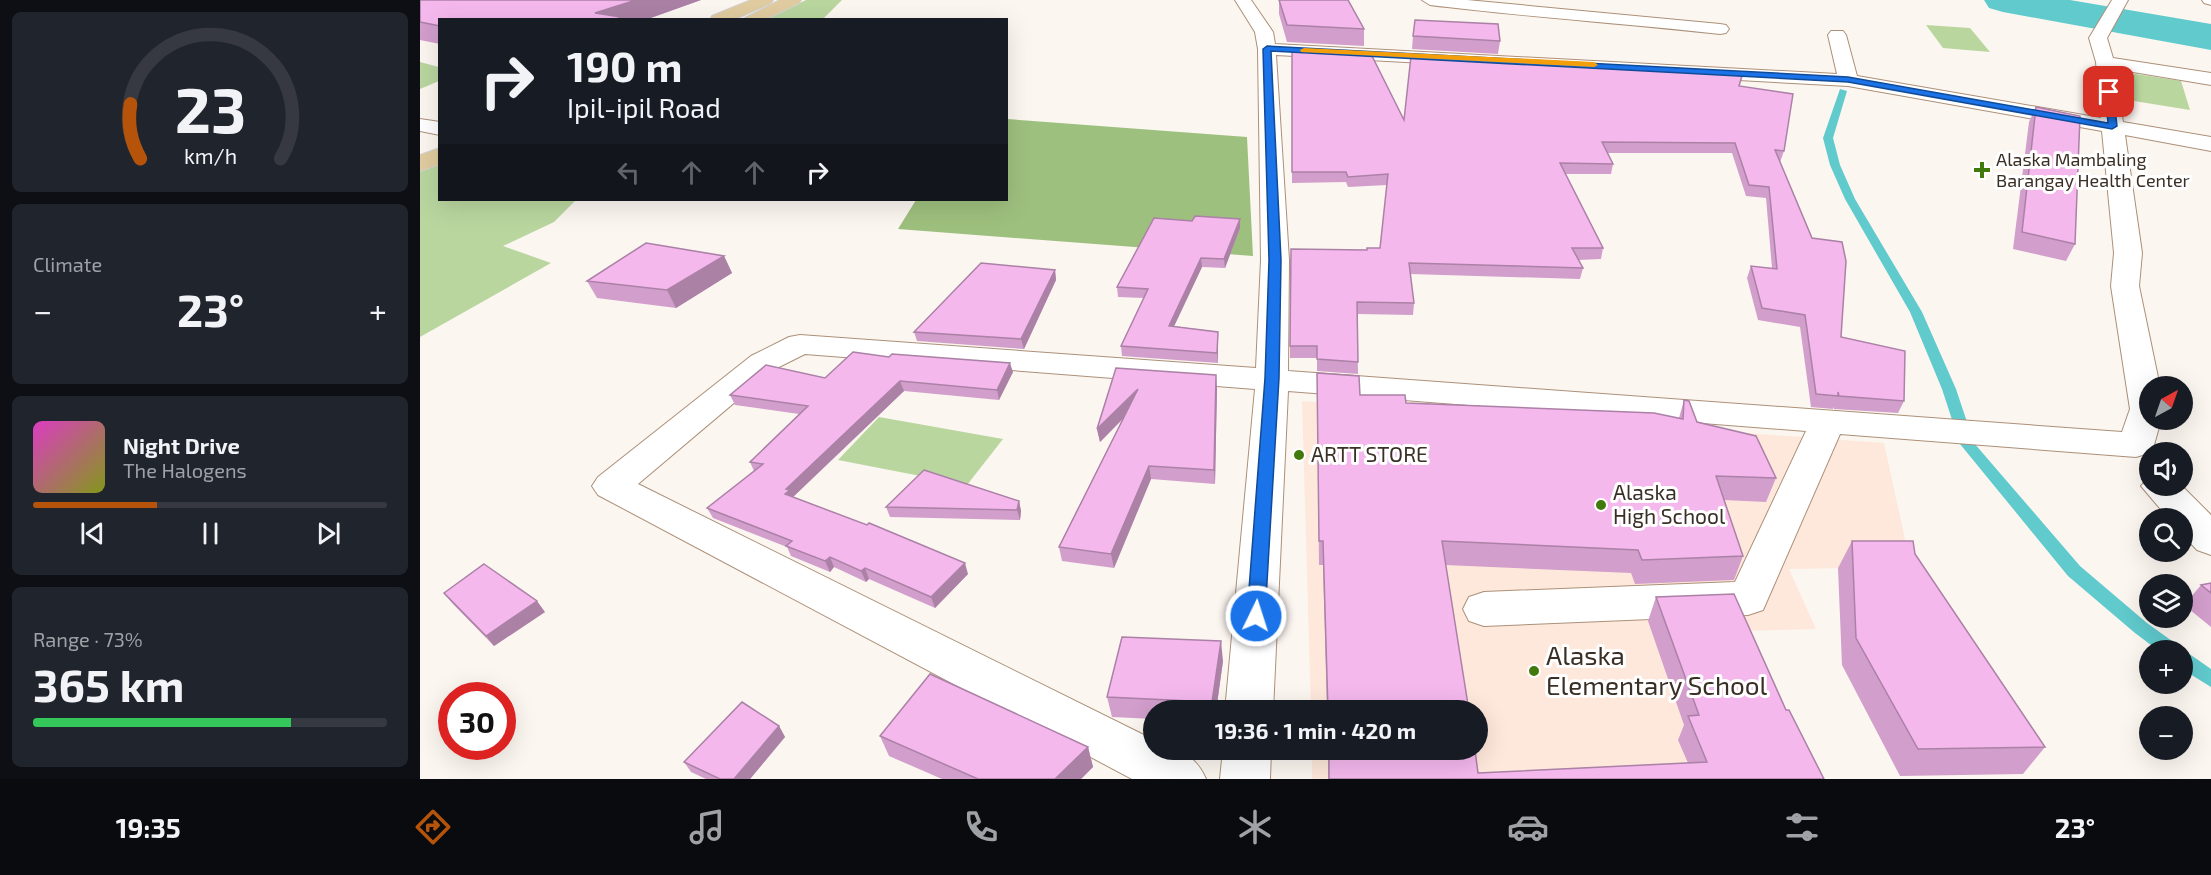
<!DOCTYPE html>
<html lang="en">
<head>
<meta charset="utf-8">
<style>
  body { margin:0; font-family:"Exo 2",sans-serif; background:#20242c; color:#f1f3f6; height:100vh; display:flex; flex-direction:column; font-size:22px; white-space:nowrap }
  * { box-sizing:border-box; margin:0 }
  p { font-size:20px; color:#9ea1a6 }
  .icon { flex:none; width:33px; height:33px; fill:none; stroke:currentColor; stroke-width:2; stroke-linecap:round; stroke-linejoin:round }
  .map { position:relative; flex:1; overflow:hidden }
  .side { display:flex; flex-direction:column; gap:12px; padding:12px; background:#0d0f14; width:420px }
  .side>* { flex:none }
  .banner { position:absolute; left:18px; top:18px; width:570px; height:183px; border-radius:0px; box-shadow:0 6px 24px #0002; background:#171b24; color:#f1f3f6; overflow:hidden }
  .needle { width:39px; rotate:40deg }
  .buttons { position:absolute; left:1719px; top:376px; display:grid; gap:12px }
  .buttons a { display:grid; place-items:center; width:54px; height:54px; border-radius:50%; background:#171b24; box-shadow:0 6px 24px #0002; font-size:30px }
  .speed { position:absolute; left:18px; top:682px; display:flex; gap:12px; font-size:30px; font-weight:700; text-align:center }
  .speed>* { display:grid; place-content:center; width:78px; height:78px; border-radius:50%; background:#171b24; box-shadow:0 6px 24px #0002; line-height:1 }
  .speed .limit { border:9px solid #d22; background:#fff; color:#111 }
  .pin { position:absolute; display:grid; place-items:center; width:51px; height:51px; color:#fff; margin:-26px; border-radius:12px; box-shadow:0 3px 9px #0006 }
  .me { position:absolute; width:66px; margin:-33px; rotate:4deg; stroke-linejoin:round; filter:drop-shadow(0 0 4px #0008) }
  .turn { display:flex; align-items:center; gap:21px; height:126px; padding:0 30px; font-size:27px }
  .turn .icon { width:78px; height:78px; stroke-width:2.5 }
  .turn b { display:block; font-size:42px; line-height:51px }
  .lanes { display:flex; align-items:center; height:57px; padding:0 30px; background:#0003; justify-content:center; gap:30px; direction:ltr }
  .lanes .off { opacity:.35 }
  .big { font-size:45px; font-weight:700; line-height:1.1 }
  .side .tile { flex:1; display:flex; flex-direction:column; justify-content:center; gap:9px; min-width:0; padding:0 21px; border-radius:9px; background:#20242c }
  .side .dial { align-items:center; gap:0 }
  .dial svg { height:156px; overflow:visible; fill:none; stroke:#363941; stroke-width:7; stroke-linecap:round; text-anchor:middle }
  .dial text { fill:#f1f3f6; stroke:none }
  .song { display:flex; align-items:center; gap:18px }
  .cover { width:72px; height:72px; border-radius:9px; background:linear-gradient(135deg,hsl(310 70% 55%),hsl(70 70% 35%)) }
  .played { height:6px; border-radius:3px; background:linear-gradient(90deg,#b45309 35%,#363941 35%) }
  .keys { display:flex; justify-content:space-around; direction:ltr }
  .heat { display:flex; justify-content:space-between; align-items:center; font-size:33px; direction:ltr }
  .charge { height:9px; border-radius:4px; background:linear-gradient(90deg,#34c759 73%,#363941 0) }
  .trip { position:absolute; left:723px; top:700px; width:345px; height:60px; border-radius:30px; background:#171b24; box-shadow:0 6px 24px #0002; font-weight:700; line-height:60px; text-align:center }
  .menu { display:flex; height:96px; justify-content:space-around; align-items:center; background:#090b0e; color:#9ea1a6 }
  .menu .icon { width:42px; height:42px }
  .menu .active { color:#b45309 }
  .menu b { font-size:27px; color:#f1f3f6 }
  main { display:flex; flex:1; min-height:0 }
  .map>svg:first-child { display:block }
  .education { fill:#fee8db }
  .green { fill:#b9d69f }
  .forest { fill:#9ec07e }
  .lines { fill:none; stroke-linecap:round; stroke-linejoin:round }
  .stream { fill:#60cacd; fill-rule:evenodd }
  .river { fill:#60cacd; fill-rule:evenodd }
  .minor-casing { stroke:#ac9078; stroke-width:2 }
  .major-casing { stroke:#d4d1cf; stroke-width:2 }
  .minor { fill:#fff; fill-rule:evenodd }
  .major { fill:#e1cba0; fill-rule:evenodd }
  .wall { fill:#d29ecc }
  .shaded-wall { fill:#ab81a6 }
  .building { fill:#f4b8ed; stroke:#ab81a6; stroke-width:1.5 }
  .route { fill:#1a73e8; stroke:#114b97; stroke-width:1.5 }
  .slow { fill:#f59e0b }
  .poi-dot { fill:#42790d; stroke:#fff; stroke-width:2 }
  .labels { text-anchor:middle; stroke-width:6; stroke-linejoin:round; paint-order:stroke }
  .far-poi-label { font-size:18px; fill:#3a2f25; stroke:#fff; text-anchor:start }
  .poi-label { font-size:21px; fill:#3a2f25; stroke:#fff; text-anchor:start }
  .near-poi-label { font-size:26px; fill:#3a2f25; stroke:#fff; text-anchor:start }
</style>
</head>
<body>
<main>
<section class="side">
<div class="tile dial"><svg viewBox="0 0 100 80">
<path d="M14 69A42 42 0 1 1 86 69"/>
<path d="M14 69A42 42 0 0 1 9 41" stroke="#b45309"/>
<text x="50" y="56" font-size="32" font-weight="700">23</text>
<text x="50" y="72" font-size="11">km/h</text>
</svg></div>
<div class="tile"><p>Climate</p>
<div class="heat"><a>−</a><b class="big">23°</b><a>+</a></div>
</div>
<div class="tile">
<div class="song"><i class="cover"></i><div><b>Night Drive</b><p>The Halogens</p></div></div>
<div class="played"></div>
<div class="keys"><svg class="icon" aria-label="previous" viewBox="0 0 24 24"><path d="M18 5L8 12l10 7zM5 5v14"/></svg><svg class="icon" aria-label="pause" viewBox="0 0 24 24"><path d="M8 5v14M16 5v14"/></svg><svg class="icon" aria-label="next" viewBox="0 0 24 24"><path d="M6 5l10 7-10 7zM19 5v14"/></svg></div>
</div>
<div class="tile"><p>Range · 73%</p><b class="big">365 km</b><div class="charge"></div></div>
</section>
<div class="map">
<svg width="1791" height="779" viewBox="0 0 1791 779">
  <rect width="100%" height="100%" fill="#fcf6f1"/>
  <polygon class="education" points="882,401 1464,443 1491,567 1369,569 1396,629 1319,631 1392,779 892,779 892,750 1058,750 1058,711 891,711"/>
  <g class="green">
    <polygon points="386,0 422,0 403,19 344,20"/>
    <polygon points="1506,25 1550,28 1570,52 1523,48"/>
    <polygon points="0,62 19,67 19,81 0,89"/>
    <polygon points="1709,73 1761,81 1770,110 1714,101"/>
    <polygon points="19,164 20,200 156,200 134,222 83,246 131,263 0,337 0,172"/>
    <polygon points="459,417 583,439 547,485 418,460"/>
  </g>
  <polygon class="forest" points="587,119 827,137 833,256 478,229 496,200 586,200"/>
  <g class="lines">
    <polygon class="stream" points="1420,89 1427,91 1413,138 1420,165 1435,199 1502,312 1536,389 1554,443 1660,566 1727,623 1759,646 1762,650 1768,653 1791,669 1791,687 1762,669 1762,651 1739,651 1715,633 1648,576 1540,444 1522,389 1490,312 1425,199 1410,165 1403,138"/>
    <polygon class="river" points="1564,0 1650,0 1791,24 1791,50 1583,12 1569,8"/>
    <g class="minor-casing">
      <g id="minor">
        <path d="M815 0H831L853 32 855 44 1417 74 1408 35 1411 31H1423L1426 35 1437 76 1681 118 1676 62 1669 38 1692 0H1708L1687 38 1693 58 1791 73V85L1695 69 1703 122 1791 137V151L1705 135 1722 253 1719 286 1740 387H1730V420H1741L1734 445 1729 453 1716 457 1420 434 1343 610 1328 615 1064 626 1049 621 1043 609 1049 597 1064 592 1315 582 1386 431 868 391 853 711H805L835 389 385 354 353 370 218 484 734 740V750C760 750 775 754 786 779H712L178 495 172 486 178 477 331 356 369 337 380 335 836 368 841 260 838 49 835 32ZM856 55 1428 86 1682 131 1694 253 1691 286 1710 409 1702 432 868 371 869 260Z"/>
        <path d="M1002 0H1047L1300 24 1306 25 1309 29 1306 33 1300 34C1203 23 1106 17 1010 5Z"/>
        <polygon points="1782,0 1791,0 1791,5 1784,3"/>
        <polygon points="0,119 20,122 20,135 0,131"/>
        <polygon points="1730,476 1730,486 1762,486 1791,515 1791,555 1777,550 1762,534 1762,519 1749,519 1721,486"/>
        <polygon points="803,750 851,750 850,779 800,779"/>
      </g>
    </g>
    <g class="major-casing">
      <g id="major">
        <polygon points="331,0 353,0 351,3 313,20 290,20 292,16"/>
        <polygon points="360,0 381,0 379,3 344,20 321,20"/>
        <polygon points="20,148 20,164 0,171 0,155"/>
      </g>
    </g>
    <use href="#minor" class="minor"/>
    <use href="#major" class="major"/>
  </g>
  <g class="wall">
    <polygon points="0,0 281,0 225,20 20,20 20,44 0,40"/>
    <polygon points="859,0 928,0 944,29 944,46 867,42 859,14"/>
    <polygon points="993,36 1080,41 1078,54 992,49"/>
    <polygon points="872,49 984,120 1319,86 1364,151 1360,162 1421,337 1484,401 1478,413 1414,409 1413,407 1413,409 1391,407 1380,327 1338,320 1327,278 1331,266 1352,268 1346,198 1326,196 1312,153 1187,153 1193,164 1191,174 1145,174 1183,248 1181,259 1158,260 1163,268 1160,279 990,274 994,303 993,315 937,314 938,374 897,371 897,358 870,358 870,346 947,250 960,248 967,185 928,187 926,182 872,183"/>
    <polygon points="1616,107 1655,244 1646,261 1593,249 1609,122"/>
    <polygon points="820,228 805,268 782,267 754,326 798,332 798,363 702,356 701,346 724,298 698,297 697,287"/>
    <polygon points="304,256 312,273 256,308 177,298 167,281"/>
    <polygon points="635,270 636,280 604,349 497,341 494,332"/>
    <polygon points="469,357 593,372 579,400 484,391 373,497 548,574 515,608 449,579 446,582 414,567 410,572 371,556 367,547 293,518 287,508 334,471 330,462 379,414 315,405 310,395 405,378"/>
    <polygon points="696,368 797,388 795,484 731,479 694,568 642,561 639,547 703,419 680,442 677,429"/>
    <polygon points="897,373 940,395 986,403 1259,418 1264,400 1277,422 1356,478 1346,502 1304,500 1323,556 1314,580 1215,584 1211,573 1025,565 1049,711 907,711 903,565 899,565"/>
    <polygon points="599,501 601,511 600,520 470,517 466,507"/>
    <polygon points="1432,541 1495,554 1625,747 1603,774 1480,776 1422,665 1418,568"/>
    <polygon points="1791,583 1791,627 1764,605 1781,585"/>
    <polygon points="24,593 125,612 74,646 32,603"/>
    <polygon points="1236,597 1366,710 1404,779 908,779 908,750 1055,750 1058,773 1268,763 1258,740 1264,725 1228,621"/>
    <polygon points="803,661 796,711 734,711 734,719 692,717 687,697"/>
    <polygon points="359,726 365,737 330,779 286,779 271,772 264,762"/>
    <polygon points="460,736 668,747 673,767 661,779 522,779 469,756"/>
  </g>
  <g class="shaded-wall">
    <polygon points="216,0 281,0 225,20 178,20 175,13"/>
    <polygon points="820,219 820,228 805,268 804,259"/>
    <polygon points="304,256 312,273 256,308 247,290"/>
    <polygon points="781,258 782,267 750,335 749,326"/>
    <polygon points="635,270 636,280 604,349 601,339"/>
    <polygon points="798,332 798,363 797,353"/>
    <polygon points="590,363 593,372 579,400 577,390"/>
    <polygon points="796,375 797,388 795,484 794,470"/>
    <polygon points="480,381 484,391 373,497 365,494 366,489"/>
    <polygon points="718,389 719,402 680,442 677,429"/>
    <polygon points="729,466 731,479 694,568 691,554"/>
    <polygon points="599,501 601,511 600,520 597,510"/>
    <polygon points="410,557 414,567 410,572 405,561"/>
    <polygon points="545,563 548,574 515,608 511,597"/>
    <polygon points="445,568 449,579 446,582 441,571"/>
    <polygon points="117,601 125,612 74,646 66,636"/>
    <polygon points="801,641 803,661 796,711 793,711 792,702"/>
    <polygon points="359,726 365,737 330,779 314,779"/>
    <polygon points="668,747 673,767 661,779 635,779"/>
  </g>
  <g class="building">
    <polygon points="0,0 216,0 175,13 201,17 194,20 20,20 20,26 0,22"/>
    <polygon points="859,0 928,0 944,29 867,25"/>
    <polygon points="995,20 1078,24 1080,41 993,36"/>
    <polygon points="872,49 951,54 984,120 991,56 1290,71 1322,76 1319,86 1373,94 1364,151 1355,150 1392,238 1422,242 1426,261 1421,337 1485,351 1484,401 1419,396 1418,392 1418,396 1396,394 1385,315 1342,308 1331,266 1357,269 1349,187 1329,185 1315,143 1182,142 1193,164 1140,163 1183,248 1152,248 1163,268 989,263 994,303 937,302 938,362 897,359 897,346 870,346 871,249 947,250 947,248 960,248 968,174 928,177 926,172 872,172"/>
    <polygon points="1616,107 1660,116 1655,244 1602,232"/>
    <polygon points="775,216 820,219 804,259 781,258 749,326 798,332 797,353 701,346 728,289 697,287 734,218 772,221"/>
    <polygon points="226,243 304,256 247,290 167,281"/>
    <polygon points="561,263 635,270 601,339 494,332"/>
    <polygon points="433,352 469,357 472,354 590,363 577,390 480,381 366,489 370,490 365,494 447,525 449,523 545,563 511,597 445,568 441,571 410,557 405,561 366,546 372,541 287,508 343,464 330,462 388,406 310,395 346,365 405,378"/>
    <polygon points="696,368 796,375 794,470 729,466 691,554 639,547 718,389 677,429"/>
    <polygon points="897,373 939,376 940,395 985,395 986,403 1234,413 1263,419 1264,400 1269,401 1277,422 1336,436 1356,478 1296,476 1323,556 1222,560 1218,550 1022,541 1049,711 908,711 903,541 899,541"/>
    <polygon points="504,470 599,501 597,510 466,507"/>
    <polygon points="1432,541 1493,541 1495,554 1625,747 1498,749 1436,638"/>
    <polygon points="64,564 117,601 66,636 24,593"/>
    <polygon points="1791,583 1791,593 1781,585"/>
    <polygon points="1314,594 1366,710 1369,710 1404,779 909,779 909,750 1055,750 1058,773 1287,762 1268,716 1279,715 1236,597"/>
    <polygon points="702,637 801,641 792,702 687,697"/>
    <polygon points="510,674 668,747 635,779 558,779 460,736"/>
    <polygon points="322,702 359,726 314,779 300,779 264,762"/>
  </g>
  <polygon class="route" points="847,46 1428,77 1688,123 1685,92 1689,90 1693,92 1697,126 1692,129 1428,82 851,51 861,260 859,378 845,616 842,621 836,623 829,621 827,616 845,378 849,260 843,49"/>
  <polygon class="slow" points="884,48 1174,62 1178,65 1174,67 881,52 880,50"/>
  <g class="poi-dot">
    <path d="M1559 161h6v6h6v6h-6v6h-6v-6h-6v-6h6z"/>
    <circle cx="879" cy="455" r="6"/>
    <circle cx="1181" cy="505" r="6"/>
    <circle cx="1114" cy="671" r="6"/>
  </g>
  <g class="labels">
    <g class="far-poi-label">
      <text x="1576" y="166">Alaska Mambaling<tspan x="1576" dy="21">Barangay Health Center</tspan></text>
    </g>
    <g class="poi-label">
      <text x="891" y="462">ARTT STORE</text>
      <text x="1193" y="500">Alaska<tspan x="1193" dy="24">High School</tspan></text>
    </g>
    <g class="near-poi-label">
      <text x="1126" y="665">Alaska<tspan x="1126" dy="30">Elementary School</tspan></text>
    </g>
  </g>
</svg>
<div class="buttons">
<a><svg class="needle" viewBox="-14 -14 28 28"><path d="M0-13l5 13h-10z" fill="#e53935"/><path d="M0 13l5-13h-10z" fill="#9ea1a6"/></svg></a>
<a><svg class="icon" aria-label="sound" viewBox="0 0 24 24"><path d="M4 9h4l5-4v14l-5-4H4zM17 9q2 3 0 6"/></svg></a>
<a><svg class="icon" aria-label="search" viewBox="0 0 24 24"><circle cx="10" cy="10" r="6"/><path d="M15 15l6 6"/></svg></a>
<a><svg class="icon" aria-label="layers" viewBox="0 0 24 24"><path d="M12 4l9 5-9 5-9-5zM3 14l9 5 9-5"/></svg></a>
<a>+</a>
<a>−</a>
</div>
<div class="speed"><div class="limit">30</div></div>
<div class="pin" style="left:1689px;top:92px;background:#d93025"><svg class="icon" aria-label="arrive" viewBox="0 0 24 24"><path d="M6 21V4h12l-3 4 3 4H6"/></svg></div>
<svg class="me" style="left:836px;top:616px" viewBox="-20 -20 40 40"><circle r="17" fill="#1a73e8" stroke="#fff" stroke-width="3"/><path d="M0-11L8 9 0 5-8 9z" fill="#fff"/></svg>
<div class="trip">19:36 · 1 min · 420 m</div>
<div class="banner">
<div class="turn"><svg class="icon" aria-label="right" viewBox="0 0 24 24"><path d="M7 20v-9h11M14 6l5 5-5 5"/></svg><div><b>190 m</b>Ipil-ipil Road</div></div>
<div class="lanes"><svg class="icon off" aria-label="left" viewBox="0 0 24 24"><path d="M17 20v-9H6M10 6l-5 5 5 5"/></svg><svg class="icon off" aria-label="ahead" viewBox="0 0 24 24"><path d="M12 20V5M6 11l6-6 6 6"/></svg><svg class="icon off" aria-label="ahead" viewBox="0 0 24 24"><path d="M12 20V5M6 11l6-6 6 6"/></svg><svg class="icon" aria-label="right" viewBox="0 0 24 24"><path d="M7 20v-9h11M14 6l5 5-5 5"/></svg></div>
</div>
</div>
</main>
<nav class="menu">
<b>19:35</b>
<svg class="icon active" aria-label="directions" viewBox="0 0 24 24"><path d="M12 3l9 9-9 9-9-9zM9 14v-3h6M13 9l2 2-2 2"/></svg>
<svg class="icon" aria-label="music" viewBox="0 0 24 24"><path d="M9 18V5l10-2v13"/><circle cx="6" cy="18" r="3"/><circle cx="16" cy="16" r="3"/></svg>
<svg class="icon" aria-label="phone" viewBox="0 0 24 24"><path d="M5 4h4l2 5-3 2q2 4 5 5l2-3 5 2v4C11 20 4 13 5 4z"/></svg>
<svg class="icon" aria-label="climate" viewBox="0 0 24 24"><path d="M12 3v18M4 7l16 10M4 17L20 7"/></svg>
<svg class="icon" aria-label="car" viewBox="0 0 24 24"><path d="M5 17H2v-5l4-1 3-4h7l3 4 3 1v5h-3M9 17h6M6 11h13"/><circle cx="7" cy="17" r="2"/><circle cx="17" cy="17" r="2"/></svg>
<svg class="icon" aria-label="filters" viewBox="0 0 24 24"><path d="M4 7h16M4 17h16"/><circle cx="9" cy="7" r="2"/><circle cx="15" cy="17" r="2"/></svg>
<b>23°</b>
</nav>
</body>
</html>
